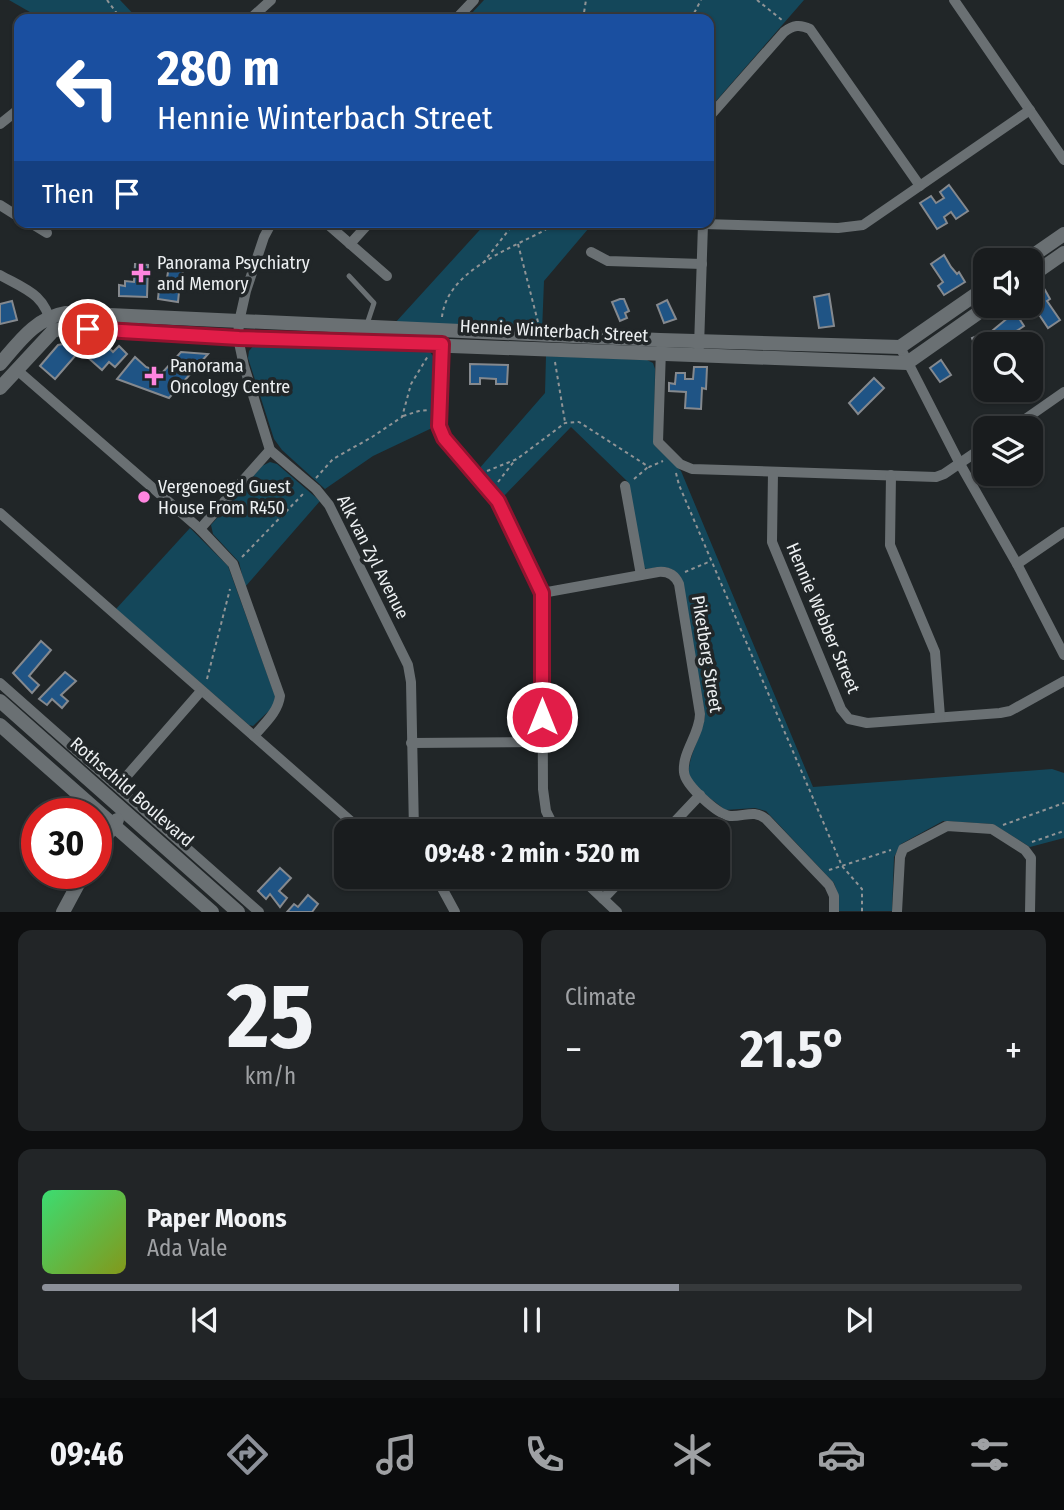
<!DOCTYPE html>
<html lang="en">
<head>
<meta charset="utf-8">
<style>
  body { margin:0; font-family:"Fira Sans Condensed",sans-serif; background:#222527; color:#f1f3f6; height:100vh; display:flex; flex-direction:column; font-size:26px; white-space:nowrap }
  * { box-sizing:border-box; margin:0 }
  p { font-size:23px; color:#9fa1a4 }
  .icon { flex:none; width:38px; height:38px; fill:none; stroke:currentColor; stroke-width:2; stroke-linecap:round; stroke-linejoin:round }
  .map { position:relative; height:912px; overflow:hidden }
  .side { display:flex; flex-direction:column; gap:18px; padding:18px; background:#0e0f10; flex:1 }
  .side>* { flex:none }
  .top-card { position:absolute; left:14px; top:14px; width:700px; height:214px; border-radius:14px; box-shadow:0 2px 5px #0004,0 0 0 2px #373a3c; background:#1a4fa0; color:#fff; overflow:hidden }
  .buttons { position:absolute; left:973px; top:248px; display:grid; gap:14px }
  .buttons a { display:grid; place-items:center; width:70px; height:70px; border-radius:14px; background:#191c1e; box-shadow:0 2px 5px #0004,0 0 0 2px #373a3c; font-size:35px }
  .speed { position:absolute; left:21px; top:798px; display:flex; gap:14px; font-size:35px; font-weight:700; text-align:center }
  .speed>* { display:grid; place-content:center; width:91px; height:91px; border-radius:50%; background:#191c1e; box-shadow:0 2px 5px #0004,0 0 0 2px #373a3c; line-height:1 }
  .speed .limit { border:10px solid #d22; background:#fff; color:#111 }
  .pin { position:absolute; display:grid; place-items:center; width:60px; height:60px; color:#fff; margin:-30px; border:4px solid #fff; border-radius:50%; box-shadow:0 2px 7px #0007 }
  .me { position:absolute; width:77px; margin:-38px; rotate:0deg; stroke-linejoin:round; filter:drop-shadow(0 0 5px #0008) }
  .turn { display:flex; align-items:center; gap:24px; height:147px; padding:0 28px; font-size:32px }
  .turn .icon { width:91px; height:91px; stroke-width:2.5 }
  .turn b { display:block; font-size:49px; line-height:60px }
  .then { display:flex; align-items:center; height:66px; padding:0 28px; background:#0003; gap:14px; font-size:26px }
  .big { font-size:52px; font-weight:700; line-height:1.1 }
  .side .card { flex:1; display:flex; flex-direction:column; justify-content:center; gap:10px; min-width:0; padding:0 24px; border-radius:14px; background:#222527 }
  .side .dial { align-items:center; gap:0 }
  .dial b { font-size:91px; line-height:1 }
  .song { display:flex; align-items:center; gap:21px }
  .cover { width:84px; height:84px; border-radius:10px; background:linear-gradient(135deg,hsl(140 70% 55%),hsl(70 70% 35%)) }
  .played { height:7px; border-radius:4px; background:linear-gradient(90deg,#8c9099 65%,#373a3c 65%) }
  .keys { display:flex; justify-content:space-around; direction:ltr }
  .heat { display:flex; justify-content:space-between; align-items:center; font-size:38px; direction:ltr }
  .side .tiles { flex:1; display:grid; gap:18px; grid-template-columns:1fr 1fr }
  .card:last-child { grid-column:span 2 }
  .trip { position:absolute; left:334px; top:819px; width:396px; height:70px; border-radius:14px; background:#191c1e; box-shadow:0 2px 5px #0004,0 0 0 2px #373a3c; font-weight:700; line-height:70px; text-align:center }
  .menu { display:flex; height:112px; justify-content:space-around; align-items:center; background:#0a0b0c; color:#9fa1a4 }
  .menu .icon { width:49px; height:49px }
  .menu .selected { color:#8c9099 }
  .menu b { font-size:32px; color:#f1f3f6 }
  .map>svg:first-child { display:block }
  .green { fill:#14475a }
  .building { fill:#1f5485; stroke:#85898e; stroke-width:2 }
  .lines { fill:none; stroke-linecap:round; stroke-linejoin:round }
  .path { stroke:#909496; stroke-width:2; stroke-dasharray:3.5 3.5; stroke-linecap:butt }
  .service { stroke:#6a7073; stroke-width:5 }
  .minor { stroke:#6a7073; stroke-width:10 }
  .tertiary { stroke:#6a7073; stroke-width:14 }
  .route-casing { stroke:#92132f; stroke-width:18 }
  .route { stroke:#e11d48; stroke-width:12 }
  .poi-dot { fill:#ff85df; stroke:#212628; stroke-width:2.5 }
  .labels { text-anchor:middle; stroke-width:7; stroke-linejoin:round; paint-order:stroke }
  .poi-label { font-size:18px; fill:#edf0f2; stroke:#212628; text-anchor:start }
  .street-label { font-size:18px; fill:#edf0f2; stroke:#212628 }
</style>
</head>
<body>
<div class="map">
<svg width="1064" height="912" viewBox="0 0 1064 912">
  <rect width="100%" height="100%" fill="#212628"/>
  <g class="green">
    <polygon points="9,0 120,0 138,19 42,19"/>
    <polygon points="484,0 804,0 709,109 709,19 470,19 471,14"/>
    <polygon points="487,222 594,222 544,281 542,332 395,323"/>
    <polygon points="254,345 430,352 436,360 432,428 373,456 325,489 282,450 274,439 248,358 249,351"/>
    <path d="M546 356 647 360 653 363 655 369 654 445 681 471 813 787 1052 769 1064 773V838L1030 847 993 824 943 821 901 844 894 857 892 911H839V897L834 883 766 811 755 808 725 810C715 801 698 791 691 780 682 765 704 733 705 715L681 578C672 564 661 567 646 569L644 567 628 482 571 427 503 497 478 470 545 393Z"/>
    <polygon points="270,462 277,464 320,501 245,587 239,562 213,534 211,525 262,466"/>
    <polygon points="190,528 228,566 275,696 274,706 253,726 249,725 116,609"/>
  </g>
  <g class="building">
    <polygon points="949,185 968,211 956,219 951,212 944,217 947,223 937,229 920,203 931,196 936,203 944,198 940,192"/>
    <polygon points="944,255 951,267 957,274 959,272 965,282 944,295 938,286 943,282 931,264"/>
    <polygon points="135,264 148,265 147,297 119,296 119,285 125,286 125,281 134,282"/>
    <polygon points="169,266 183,270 179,292 165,290"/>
    <polygon points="159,289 179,292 178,302 158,299"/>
    <polygon points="1045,290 1050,299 1047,301 1060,320 1048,328 1036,310 1031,313 1027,306 1031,306 1031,300"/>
    <polygon points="829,294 834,326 819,328 814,297"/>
    <polygon points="620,299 624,299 629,311 625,313 627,318 620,321 612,302"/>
    <polygon points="667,300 676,319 664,323 657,305"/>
    <polygon points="12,301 17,320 0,324 0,304"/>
    <polygon points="1015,312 1024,326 1000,342 992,331"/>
    <polygon points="984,333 988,345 985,345 985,364 974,362 976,349 972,338"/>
    <polygon points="63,344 69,346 71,344 75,347 77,345 82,348 55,379 40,366 58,345"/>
    <polygon points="94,346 102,353 108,347 113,352 119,346 127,354 115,367 109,362 102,370 85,355"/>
    <polygon points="181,352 208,354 169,398 117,379 135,357 146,367 162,373"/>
    <polygon points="941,360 951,375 940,382 930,368"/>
    <polygon points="470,364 508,365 507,384 496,384 496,379 480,378 480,384 470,384"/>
    <polygon points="694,367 707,367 706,389 702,388 701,409 685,408 686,392 669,391 669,383 675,384 676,373 685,373 685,379 693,379"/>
    <polygon points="874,378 884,388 858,414 849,403"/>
    <polygon points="41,641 51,650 29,676 39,685 32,693 13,673"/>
    <polygon points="65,672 76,681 61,695 68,701 62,708 52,699 47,705 39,699"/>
    <polygon points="280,868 291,878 279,891 287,898 280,907 270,894 266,899 258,891"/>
    <polygon points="308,895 318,904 312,912 287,912 294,904 298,907"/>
  </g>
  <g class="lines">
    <g class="path">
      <polyline points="107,0 121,19"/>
      <polyline points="757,0 782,20"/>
      <polyline points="583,19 586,0"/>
      <polyline points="691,19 701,0"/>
      <polyline points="518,244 538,322"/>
      <polyline points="483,263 515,222"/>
      <path d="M442 317C447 271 508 250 545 230L554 222"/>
      <polyline points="555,362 565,422"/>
      <polyline points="403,416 419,411 428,410"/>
      <polyline points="487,471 517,459 565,423 579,422 649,467 663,461"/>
      <polyline points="676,473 679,485 842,866 862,889 862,912"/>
      <polyline points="316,478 333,459 372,437 402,417 411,384 428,356"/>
      <polyline points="634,479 648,467"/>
      <polyline points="498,482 516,459"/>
      <polyline points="242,557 304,493"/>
      <polyline points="685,572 711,561"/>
      <polyline points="207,679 230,589"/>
      <polyline points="1003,825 1064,803"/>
      <polyline points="1032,842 1064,831"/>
      <polyline points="829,870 891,850"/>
    </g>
    <polyline class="service" points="349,276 374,303 367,324"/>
    <g class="minor">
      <polyline points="954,0 1064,160"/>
      <polyline points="250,19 271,0"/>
      <polyline points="456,19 474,0"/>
      <path d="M709 117 784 32C793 25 800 24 810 29L920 186"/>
      <polyline points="0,124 19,109"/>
      <polyline points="0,205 19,217"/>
      <polyline points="29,222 47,233"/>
      <polyline points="272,222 264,237 246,291 239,322 238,338 244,366 270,450 316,489 329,505 408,665 411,682 414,831"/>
      <polyline points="325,222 387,276"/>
      <polyline points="703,224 838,228 863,225 1030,110"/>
      <polyline points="350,244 370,222"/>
      <polyline points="591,252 608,261 702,264"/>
      <path d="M0 275C25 289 45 294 51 325"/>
      <polyline points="442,339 438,419 442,433 498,501 542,593 543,789 546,811 556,831"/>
      <polyline points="699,347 703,224"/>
      <polyline points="900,347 960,464 1017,564 1064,655"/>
      <polyline points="661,349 658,442 680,464 692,469 936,477 944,474 985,446"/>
      <path d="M17 370 200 529 233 564 280 696C278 712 265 723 254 736"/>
      <polyline points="1011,429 1064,392"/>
      <polyline points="773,472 772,542 841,709 849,719 867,723 1000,713 1010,711 1064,681"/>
      <polyline points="891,475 890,545 935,652 940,717"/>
      <polyline points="625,486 641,575"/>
      <polyline points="0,513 362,831"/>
      <polyline points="200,529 270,450"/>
      <polyline points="1017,564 1064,532"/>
      <path d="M542 593 658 572C668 571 675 575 679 584L700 714C700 734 682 752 684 772 685 785 717 814 730 816 744 817 754 809 766 819L829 885 834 896V912"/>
      <polyline points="0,683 259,912"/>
      <polyline points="411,743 541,742"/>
      <polyline points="118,786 201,691"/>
      <polyline points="666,831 700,795"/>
      <polyline points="436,877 455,912"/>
      <polyline points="580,877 617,912"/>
      <polyline points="603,899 624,877"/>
      <polyline points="897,912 900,857 903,849 947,826 992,829 1025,850 1031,858 1030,912"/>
    </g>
    <g class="tertiary">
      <polyline points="1025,261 1064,234"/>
      <polyline points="1031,276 1064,253"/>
      <path d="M0 364C19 342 35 318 66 313L660 340 900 347 985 288"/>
      <polyline points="0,388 53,331 66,328 238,338 907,363 988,306"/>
      <polyline points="0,701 238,912"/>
      <polyline points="0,725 212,912"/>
      <polyline points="96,852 117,820"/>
      <polyline points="63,912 84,873"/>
    </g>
  </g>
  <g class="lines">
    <g class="route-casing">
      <polyline id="route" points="88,329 239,338 442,344 439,426 444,438 498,501 542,593 542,717"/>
    </g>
    <use href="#route" class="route"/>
  </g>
  <g class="poi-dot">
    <path d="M137.5 262.5h7v7h7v7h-7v7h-7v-7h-7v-7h7z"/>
    <path d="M150.5 365.5h7v7h7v7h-7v7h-7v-7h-7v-7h7z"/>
    <circle cx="144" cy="497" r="7"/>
  </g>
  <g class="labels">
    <g class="poi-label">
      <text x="157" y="269">Panorama Psychiatry<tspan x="157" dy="21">and Memory</tspan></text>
      <text x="170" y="372">Panorama<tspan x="170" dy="21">Oncology Centre</tspan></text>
      <text x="158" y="493">Vergenoegd Guest<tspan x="158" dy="21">House From R450</tspan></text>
    </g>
    <g class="street-label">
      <text transform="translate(554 331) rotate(3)" y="6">Hennie Winterbach Street</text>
      <text transform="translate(373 557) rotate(63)" y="6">Alk van Zyl Avenue</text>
      <text transform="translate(823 618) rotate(67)" y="6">Hennie Webber Street</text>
      <text transform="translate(707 654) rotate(81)" y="6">Piketberg Street</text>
      <text transform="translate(132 792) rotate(41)" y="6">Rothschild Boulevard</text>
    </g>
  </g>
</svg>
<div class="buttons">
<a><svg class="icon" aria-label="sound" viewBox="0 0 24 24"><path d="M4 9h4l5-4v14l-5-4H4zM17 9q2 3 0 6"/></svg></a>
<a><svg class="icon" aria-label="search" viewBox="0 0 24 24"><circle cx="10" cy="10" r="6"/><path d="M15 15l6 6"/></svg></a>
<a><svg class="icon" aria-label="layers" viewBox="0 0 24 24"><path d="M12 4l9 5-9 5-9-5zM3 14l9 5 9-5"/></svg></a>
</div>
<div class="speed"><div class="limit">30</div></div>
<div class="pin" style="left:88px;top:329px;background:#d93025"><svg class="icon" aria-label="arrive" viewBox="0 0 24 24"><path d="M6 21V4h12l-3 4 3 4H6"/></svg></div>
<svg class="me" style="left:542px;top:717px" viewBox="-20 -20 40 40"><circle r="17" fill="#e11d48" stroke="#fff" stroke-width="3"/><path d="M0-11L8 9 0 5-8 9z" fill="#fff"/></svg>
<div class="trip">09:48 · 2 min · 520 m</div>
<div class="top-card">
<div class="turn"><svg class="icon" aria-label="left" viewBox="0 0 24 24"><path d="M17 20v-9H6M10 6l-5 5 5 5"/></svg><div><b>280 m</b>Hennie Winterbach Street</div></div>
<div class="then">Then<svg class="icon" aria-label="arrive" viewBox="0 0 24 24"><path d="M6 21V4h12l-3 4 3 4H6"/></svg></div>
</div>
</div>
<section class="side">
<div class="tiles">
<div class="card dial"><b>25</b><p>km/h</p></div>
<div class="card"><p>Climate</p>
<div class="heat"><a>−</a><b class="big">21.5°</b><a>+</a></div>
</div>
<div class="card">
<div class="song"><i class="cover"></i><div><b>Paper Moons</b><p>Ada Vale</p></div></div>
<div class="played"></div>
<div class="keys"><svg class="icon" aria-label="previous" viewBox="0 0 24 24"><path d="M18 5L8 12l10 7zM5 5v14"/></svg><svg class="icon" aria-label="pause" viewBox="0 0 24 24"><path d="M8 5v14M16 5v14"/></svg><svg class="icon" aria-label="next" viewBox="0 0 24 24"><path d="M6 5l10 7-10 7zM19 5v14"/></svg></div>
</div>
</div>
</section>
<nav class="menu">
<b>09:46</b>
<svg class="icon selected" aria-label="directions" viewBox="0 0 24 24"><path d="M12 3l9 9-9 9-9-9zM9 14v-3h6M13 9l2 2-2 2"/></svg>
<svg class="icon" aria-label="music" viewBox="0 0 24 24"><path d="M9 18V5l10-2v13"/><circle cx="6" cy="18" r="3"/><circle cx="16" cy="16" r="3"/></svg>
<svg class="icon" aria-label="phone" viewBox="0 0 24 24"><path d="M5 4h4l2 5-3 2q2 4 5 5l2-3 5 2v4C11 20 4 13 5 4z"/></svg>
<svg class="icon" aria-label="climate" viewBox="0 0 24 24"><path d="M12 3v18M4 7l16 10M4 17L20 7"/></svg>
<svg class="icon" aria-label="car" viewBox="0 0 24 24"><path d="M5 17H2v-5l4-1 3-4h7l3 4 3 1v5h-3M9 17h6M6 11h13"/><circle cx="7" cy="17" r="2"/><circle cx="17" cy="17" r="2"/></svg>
<svg class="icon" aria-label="filters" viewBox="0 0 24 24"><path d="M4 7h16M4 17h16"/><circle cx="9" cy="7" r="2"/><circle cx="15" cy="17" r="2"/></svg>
</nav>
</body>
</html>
